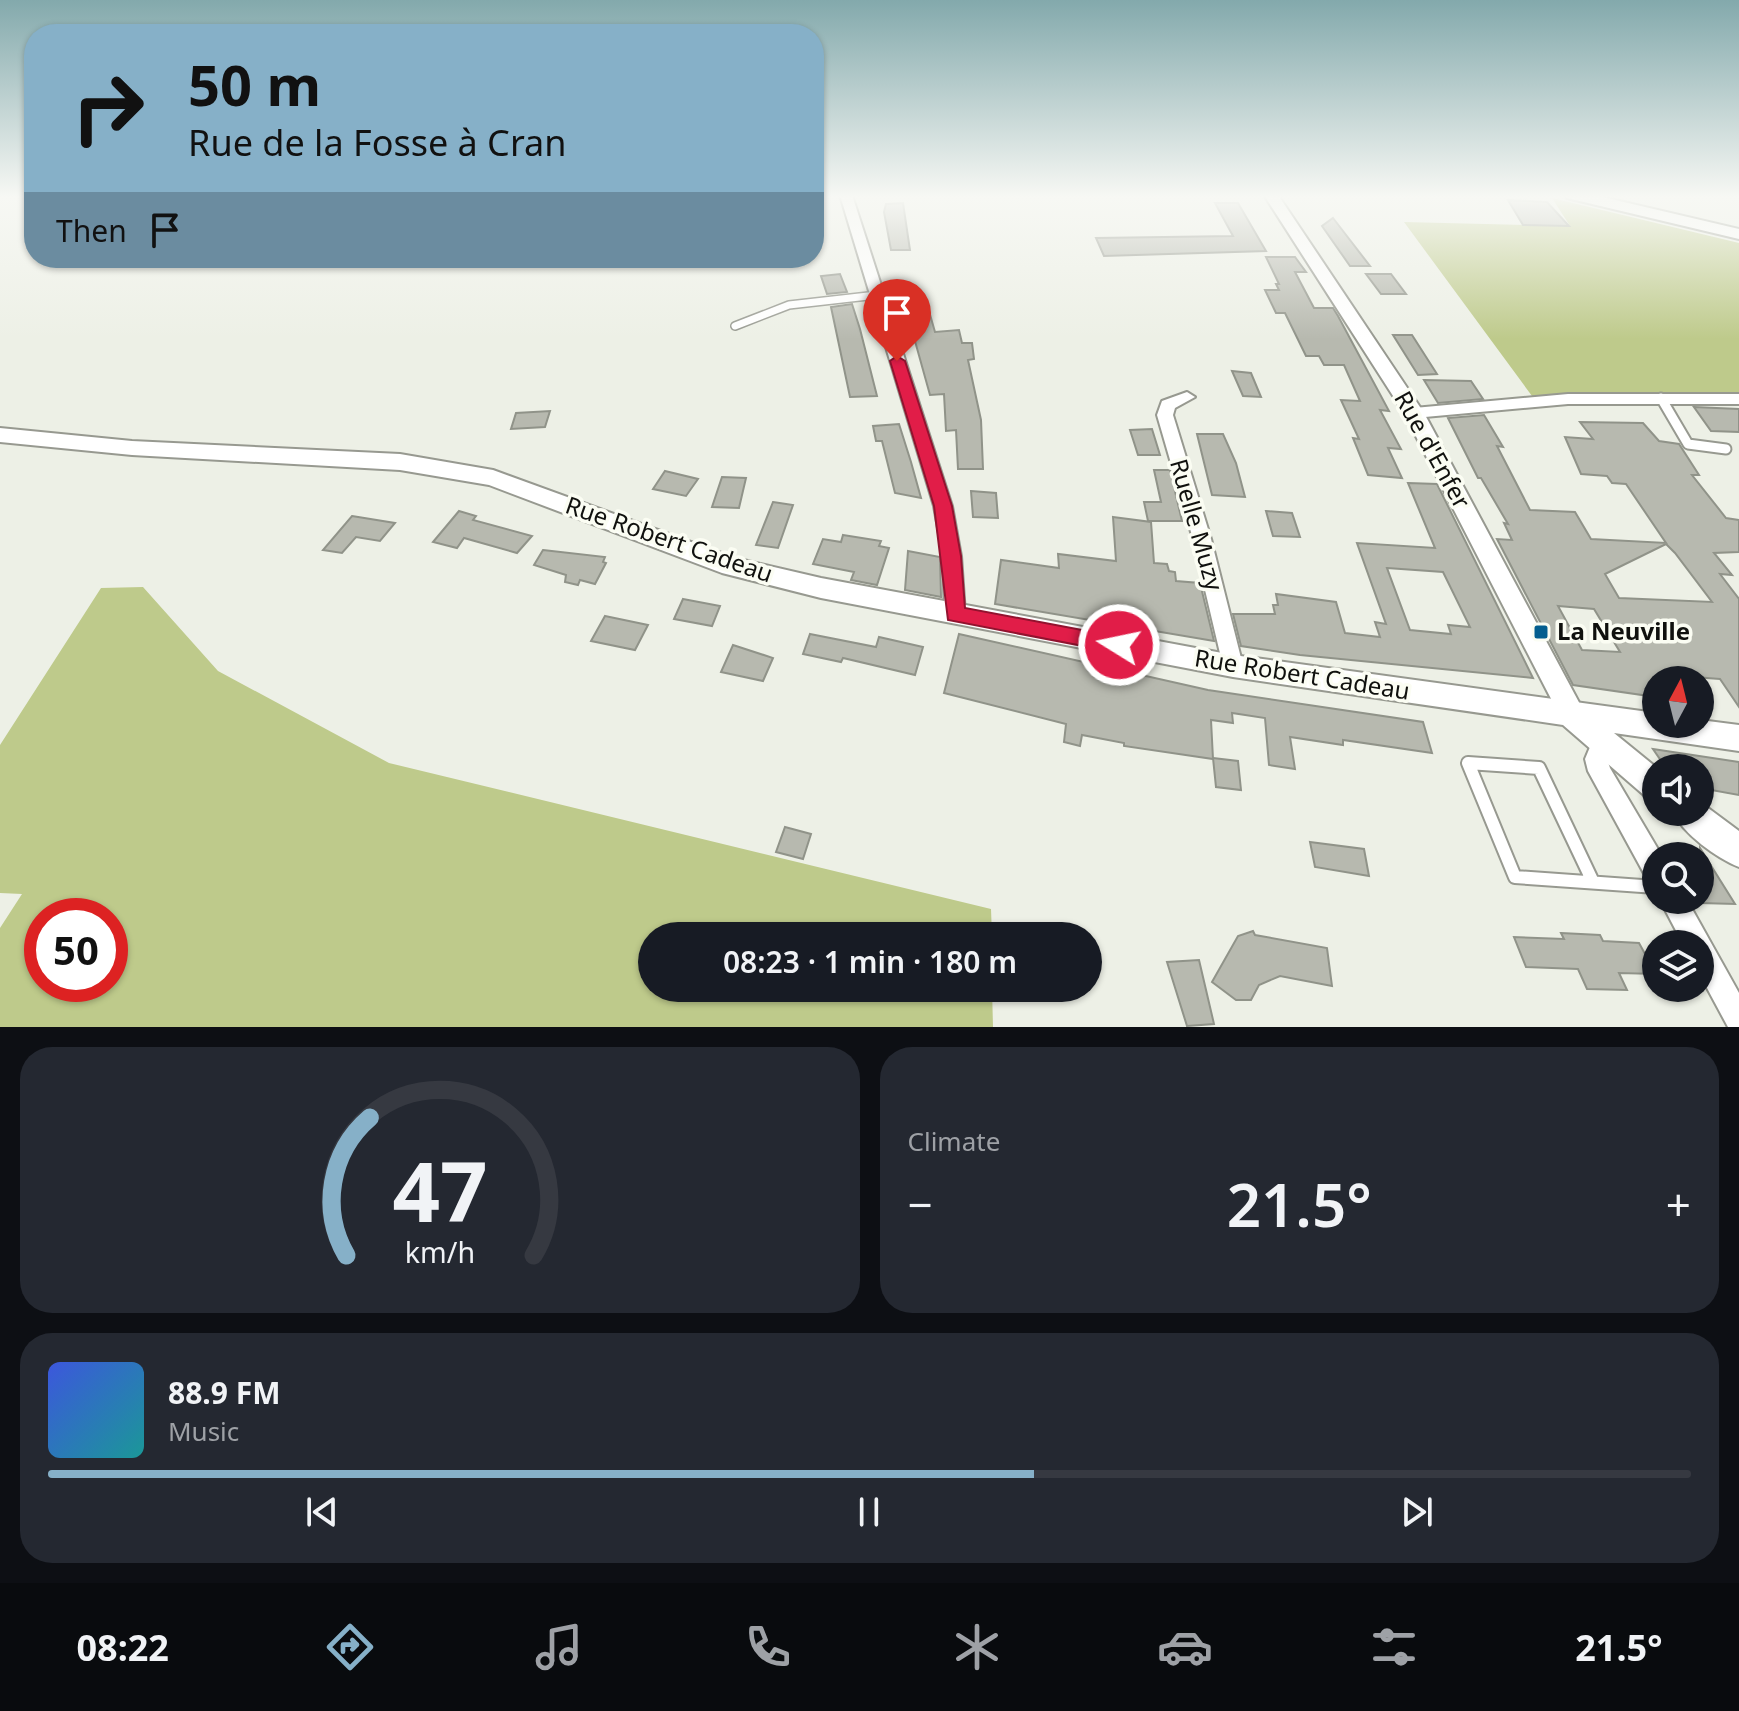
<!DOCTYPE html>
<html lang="en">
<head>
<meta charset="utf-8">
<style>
  body { margin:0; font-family:"Noto Sans",sans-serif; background:#242831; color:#f1f3f6; height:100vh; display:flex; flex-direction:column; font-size:30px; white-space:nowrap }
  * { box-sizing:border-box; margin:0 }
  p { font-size:26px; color:#9ea1a6 }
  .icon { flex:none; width:44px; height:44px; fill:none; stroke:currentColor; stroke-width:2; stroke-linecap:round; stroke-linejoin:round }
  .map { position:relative; height:1027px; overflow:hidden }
  .panel { display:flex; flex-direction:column; gap:20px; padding:20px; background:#0d0f14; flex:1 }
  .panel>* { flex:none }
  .banner { position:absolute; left:24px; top:24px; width:800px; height:244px; border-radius:32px; box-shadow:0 2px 6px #0004; background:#86b0c8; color:#111; overflow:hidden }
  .needle { width:52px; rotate:7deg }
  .fabs { position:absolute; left:1642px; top:666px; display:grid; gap:16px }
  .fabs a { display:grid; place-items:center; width:72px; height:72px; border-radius:50%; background:#171b24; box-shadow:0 2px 6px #0004; font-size:40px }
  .speed { position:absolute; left:24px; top:898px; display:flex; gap:16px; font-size:40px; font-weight:700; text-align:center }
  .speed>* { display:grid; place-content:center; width:104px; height:104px; border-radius:50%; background:#171b24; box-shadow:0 2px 6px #0004; line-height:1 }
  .speed .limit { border:12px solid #d22; background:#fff; color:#111 }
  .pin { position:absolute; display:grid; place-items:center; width:68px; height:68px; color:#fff; margin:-82px -34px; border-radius:50% 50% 50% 0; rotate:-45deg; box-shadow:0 0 8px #0007 }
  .pin .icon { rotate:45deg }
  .me { position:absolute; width:88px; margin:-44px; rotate:280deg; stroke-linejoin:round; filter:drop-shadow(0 0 6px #0008) }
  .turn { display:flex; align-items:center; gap:28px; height:168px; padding:0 32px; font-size:36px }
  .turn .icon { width:104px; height:104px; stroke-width:2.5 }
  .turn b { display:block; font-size:56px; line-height:68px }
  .then { display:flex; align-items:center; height:76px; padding:0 32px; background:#0003; gap:16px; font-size:30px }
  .big { font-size:60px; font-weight:600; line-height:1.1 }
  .panel .tile { flex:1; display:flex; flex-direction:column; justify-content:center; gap:12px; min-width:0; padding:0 28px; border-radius:32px; background:#242831 }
  .panel .dial { align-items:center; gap:0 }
  .dial svg { height:208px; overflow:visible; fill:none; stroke:#363941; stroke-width:7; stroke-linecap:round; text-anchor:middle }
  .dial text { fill:#f1f3f6; stroke:none }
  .song { display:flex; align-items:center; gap:24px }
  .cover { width:96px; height:96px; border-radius:12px; background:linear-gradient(135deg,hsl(230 70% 55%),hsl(180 70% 35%)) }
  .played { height:8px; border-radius:4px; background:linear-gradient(90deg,#86b0c8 60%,#363941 60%) }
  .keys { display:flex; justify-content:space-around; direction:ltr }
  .heat { display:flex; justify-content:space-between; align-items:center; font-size:44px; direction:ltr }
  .panel .tiles { flex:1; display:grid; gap:20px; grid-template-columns:1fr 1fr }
  .tile:last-child { grid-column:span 2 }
  .trip { position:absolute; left:638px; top:922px; width:464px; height:80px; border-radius:40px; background:#171b24; box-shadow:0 2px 6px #0004; font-weight:600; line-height:80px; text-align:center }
  .dock { display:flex; height:128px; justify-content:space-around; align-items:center; background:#090b0e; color:#9ea1a6 }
  .dock .icon { width:56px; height:56px }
  .dock .on { color:#86b0c8 }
  .dock b { font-size:36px; color:#f1f3f6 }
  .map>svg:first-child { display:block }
  .green { fill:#beca8b; fill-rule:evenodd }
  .building { fill:#b7b9af; stroke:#909389; stroke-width:2; fill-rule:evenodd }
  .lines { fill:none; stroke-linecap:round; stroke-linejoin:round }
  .service-far2-casing { stroke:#979990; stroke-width:10 }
  .service-far1-casing { stroke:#979990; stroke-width:13 }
  .service-casing { stroke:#979990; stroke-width:16 }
  .minor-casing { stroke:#979990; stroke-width:4 }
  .tertiary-casing { stroke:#979990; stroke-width:4 }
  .secondary-casing { stroke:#979990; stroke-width:4 }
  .service-far2 { stroke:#fff; stroke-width:7 }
  .service-far1 { stroke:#fff; stroke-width:9 }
  .service { stroke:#fff; stroke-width:12 }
  .minor { fill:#fff; fill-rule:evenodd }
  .tertiary { fill:#fff; fill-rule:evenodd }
  .secondary { fill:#fff; fill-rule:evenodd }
  .route { fill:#e11d48; stroke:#92132f; stroke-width:2 }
  .poi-dot { fill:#045e8f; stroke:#fbfdf3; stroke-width:3 }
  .labels { text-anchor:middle; stroke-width:7; stroke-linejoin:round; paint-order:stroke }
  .street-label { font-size:24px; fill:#10110e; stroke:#fbfdf3 }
  .poi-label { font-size:24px; font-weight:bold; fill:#10110e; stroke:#fbfdf3; text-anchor:start }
</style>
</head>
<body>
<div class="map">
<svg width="1739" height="1027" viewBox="0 0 1739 1027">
  <rect width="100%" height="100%" fill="#edf0e6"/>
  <g class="green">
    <polygon points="1552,198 1739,243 1739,395 1698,392 1532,396 1404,222 1570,226"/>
    <path d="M143 587 218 671 389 763 991 909 992 936H652V988H992L993 1027H0V928L22 894 0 893V745L101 588ZM42 916H110V984H42Z"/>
  </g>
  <g class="building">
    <polygon points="1508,200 1547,202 1569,226 1523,225"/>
    <polygon points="903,203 910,250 891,250 884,212 886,204"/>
    <polygon points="1215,203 1238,203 1266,251 1104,256 1096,238 1233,236"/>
    <polygon points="1333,218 1370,266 1350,266 1322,226"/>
    <polygon points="1266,257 1295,257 1306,272 1295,272 1314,308 1333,308 1338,316 1389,411 1380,410 1401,449 1388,448 1402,478 1368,475 1353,438 1359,439 1341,400 1360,401 1344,365 1324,365 1319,356 1306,356 1285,313 1276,313 1265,290 1279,290 1276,284 1279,284"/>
    <polygon points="840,274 847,292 827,294 821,276"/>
    <polygon points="1366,274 1391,274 1406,294 1381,294"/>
    <polygon points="925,297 935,332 959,330 962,343 972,343 974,359 968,360 981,420 983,469 958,469 956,430 946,431 944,394 930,395 903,298"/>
    <polygon points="852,304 860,329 877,396 850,397 831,307"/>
    <polygon points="1393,335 1412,335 1437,374 1418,375"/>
    <polygon points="1232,371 1251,373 1261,397 1243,396"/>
    <polygon points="1424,380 1471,381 1483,399 1438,403"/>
    <polygon points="1694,407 1739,409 1739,432 1711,431"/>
    <polygon points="550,411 545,427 511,429 516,413"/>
    <path d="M1484 415 1503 447 1497 446 1530 510 1575 512 1591 539 1666 543 1626 484 1612 483 1607 476 1581 474 1565 437 1593 439 1580 422 1643 423 1659 441 1679 444 1699 475H1692L1726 518 1739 520V552L1714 553 1732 575 1720 574 1739 599V707L1720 679 1665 675 1668 680H1656V697L1573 685 1497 539 1512 540 1504 523 1508 524 1481 478H1478L1448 418ZM1666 544 1675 553 1712 602 1619 598 1605 574ZM1558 606 1594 609 1620 652 1582 650Z"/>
    <polygon points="899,424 911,462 921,498 895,493 882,441 876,441 873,426"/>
    <polygon points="1152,429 1160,455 1138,455 1130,430"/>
    <polygon points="1197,434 1223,434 1236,463 1245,497 1212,495"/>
    <polygon points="1154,470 1170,470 1182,521 1148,521 1144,502 1161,502"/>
    <polygon points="665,471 698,479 686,496 653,489"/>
    <polygon points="722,477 746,478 739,508 712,507"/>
    <path d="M1408 483 1437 484 1533 678 1300 655 1241 646 1233 614H1275L1273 605H1278L1276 594 1336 602 1345 633 1380 637 1375 622 1386 624 1357 543 1435 548ZM1387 568 1443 572 1470 627 1448 625 1451 634 1410 630Z"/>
    <polygon points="971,491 996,493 998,518 973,517"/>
    <polygon points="773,502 793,505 778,548 756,545"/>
    <polygon points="459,511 476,516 473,520 532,536 517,553 464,538 457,548 433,542"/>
    <polygon points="1266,511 1292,513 1300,537 1273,536"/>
    <polygon points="352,516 395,523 380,541 356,537 342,553 323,550"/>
    <polygon points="1113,517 1151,522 1154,563 1167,564 1169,571 1175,572 1176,581 1200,583 1214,641 995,604 1001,560 1059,568 1058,554 1116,561"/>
    <polygon points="843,535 881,541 879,546 889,548 877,585 851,580 854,572 813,564 823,539 841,542"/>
    <polygon points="543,550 605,557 603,562 606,563 595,584 580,580 578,585 565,582 566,575 534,565"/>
    <polygon points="908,551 940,557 941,597 905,590"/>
    <polygon points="683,599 720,606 712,626 674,619"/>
    <polygon points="605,616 648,625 635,650 591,641"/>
    <polygon points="810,634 876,647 879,637 923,647 915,675 843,658 841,662 803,654"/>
    <polygon points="959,634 1208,690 1423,722 1432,753 1343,740 1343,745 1290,737 1295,769 1269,765 1265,718 1232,713 1233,723 1211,720 1213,759 1124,746 1124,743 1082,735 1080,746 1064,742 1066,724 944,693"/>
    <polygon points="733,645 773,658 763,681 721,672"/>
    <polygon points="1653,749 1739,762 1739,795 1700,788 1700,768 1666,768"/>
    <polygon points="1213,758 1238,761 1241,790 1216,787"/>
    <polygon points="785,827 811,834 803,859 776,852"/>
    <polygon points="1310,842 1364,849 1369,876 1315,867"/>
    <polygon points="1700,848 1735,904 1700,903"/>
    <polygon points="1253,931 1255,935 1327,948 1332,986 1280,976 1259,985 1251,1000 1236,1000 1212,982 1238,936"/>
    <polygon points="1561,933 1600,935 1603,941 1639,943 1656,974 1619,973 1627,990 1587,989 1578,969 1526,967 1514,937 1564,939"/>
    <polygon points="1199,960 1214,1024 1187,1026 1167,962"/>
  </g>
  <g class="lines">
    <g class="service-far2-casing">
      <polyline id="service-far2" points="735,326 789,305 877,295"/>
    </g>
    <g class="service-far1-casing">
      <polyline id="service-far1" points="1661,398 1688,444 1726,449"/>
    </g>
    <g class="service-casing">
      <polyline id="service" points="1593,882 1539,768 1468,763 1515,877 1656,887"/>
    </g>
    <g class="minor-casing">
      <g id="minor">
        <polygon points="840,195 852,195 952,506 961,556 965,614 962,620 955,622 948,620 945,614 943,556 934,506"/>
        <polygon points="1187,392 1195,397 1175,408 1173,415 1211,539 1243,666 1240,672 1233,675 1226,672 1223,666 1193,539 1157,415 1162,401"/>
        <polygon points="1568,394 1739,394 1739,404 1568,404 1414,418 1406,413 1414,408"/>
        <polygon points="1603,732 1611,735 1614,742 1607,759 1610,768 1662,856 1656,856 1656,882 1647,879 1588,771 1585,759 1595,735"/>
        <polygon points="1660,900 1687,900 1739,993 1739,1027 1728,1027 1700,975 1700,944 1683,944"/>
      </g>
    </g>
    <g class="tertiary-casing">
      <polygon id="tertiary" points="1264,195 1278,195 1424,413 1582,708 1586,716 1582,724 1573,727 1564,724 1404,413"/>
    </g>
    <g class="secondary-casing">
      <g id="secondary">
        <polygon points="1565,195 1594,195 1739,229 1739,239 1567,198"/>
        <polygon points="0,428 132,441 400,454 493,470 735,558 821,578 1233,655 1656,713 1656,724 1700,724 1700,720 1739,725 1739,751 1614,733 1657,768 1656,800 1645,796 1563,725 1233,677 821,598 722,573 489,485 400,470 132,455 0,442"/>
        <path d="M1700 802 1739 831V867C1717 858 1683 834 1673 812H1700Z"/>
      </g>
    </g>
    <use href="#service-far2" class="service-far2"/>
    <use href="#service-far1" class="service-far1"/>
    <use href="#service" class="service"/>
    <use href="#minor" class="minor"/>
    <use href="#tertiary" class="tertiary"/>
    <use href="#secondary" class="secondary"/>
  </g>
  <linearGradient id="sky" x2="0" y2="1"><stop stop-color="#83a9ac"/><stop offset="0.58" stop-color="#f7f8f4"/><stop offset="1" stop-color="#f7f8f4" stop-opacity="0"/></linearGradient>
  <rect width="1739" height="339" fill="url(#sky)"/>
  <polygon class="route" points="897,356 905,361 952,506 961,556 965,608 1119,637 1127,639 1130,645 1127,651 1119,653 948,620 934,506 890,361"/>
  <rect class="poi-dot" x="1533" y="624" width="16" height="16" rx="4"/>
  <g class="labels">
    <g class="street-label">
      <text transform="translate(1432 450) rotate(61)" y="8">Rue d'Enfer</text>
      <text transform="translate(1196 525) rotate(74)" y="8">Ruelle Muzy</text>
      <text transform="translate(669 540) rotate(19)" y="8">Rue Robert Cadeau</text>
      <text transform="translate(1302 675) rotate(9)" y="8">Rue Robert Cadeau</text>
    </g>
    <g class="poi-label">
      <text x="1557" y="640">La Neuville</text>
    </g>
  </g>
</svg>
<div class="fabs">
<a><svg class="needle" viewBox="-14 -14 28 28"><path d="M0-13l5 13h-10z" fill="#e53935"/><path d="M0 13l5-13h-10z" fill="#9ea1a6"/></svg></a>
<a><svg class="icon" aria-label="sound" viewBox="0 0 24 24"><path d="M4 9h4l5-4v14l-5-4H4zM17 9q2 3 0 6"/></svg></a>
<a><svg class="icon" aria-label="search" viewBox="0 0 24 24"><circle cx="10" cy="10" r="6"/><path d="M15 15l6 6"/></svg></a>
<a><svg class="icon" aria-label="layers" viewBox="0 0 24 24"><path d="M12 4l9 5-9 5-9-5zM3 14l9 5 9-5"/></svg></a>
</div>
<div class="speed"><div class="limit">50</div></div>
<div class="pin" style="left:897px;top:361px;background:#d93025"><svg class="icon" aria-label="arrive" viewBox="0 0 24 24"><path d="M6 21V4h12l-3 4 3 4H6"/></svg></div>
<svg class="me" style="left:1119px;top:645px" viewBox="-20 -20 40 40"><circle r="17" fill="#e11d48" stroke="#fff" stroke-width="3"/><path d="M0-11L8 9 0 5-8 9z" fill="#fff"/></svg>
<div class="trip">08:23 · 1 min · 180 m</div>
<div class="banner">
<div class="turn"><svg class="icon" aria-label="right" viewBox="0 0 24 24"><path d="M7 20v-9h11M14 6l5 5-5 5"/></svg><div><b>50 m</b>Rue de la Fosse à Cran</div></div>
<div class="then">Then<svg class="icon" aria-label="arrive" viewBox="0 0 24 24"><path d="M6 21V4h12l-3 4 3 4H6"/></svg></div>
</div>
</div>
<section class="panel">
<div class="tiles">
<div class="tile dial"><svg viewBox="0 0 100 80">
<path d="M14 69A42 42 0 1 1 86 69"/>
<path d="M14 69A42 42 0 0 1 23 16" stroke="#86b0c8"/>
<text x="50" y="56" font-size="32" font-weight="700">47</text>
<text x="50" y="72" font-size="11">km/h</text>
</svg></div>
<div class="tile"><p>Climate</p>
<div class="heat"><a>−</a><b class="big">21.5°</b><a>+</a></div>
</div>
<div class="tile">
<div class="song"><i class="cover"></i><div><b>88.9 FM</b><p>Music</p></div></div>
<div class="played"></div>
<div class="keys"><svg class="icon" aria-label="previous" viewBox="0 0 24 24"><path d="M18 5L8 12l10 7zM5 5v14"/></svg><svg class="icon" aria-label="pause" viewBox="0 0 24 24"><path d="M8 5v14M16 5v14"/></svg><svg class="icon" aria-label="next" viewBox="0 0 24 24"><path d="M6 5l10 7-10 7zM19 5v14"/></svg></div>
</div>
</div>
</section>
<nav class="dock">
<b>08:22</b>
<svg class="icon on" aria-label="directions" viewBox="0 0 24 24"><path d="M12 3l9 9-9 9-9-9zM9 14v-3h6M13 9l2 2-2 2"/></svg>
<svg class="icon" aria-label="music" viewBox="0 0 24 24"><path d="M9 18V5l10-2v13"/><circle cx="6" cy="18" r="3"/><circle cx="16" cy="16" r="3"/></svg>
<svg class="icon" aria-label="phone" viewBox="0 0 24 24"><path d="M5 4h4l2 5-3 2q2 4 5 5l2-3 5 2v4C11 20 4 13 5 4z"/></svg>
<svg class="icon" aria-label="climate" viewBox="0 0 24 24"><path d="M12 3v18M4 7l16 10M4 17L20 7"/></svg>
<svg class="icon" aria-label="car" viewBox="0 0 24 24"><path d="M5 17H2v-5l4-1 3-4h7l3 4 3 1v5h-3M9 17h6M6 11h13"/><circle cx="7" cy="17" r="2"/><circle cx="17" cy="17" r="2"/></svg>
<svg class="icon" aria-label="filters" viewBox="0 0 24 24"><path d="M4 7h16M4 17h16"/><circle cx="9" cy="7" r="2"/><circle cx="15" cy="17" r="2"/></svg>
<b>21.5°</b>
</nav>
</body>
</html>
